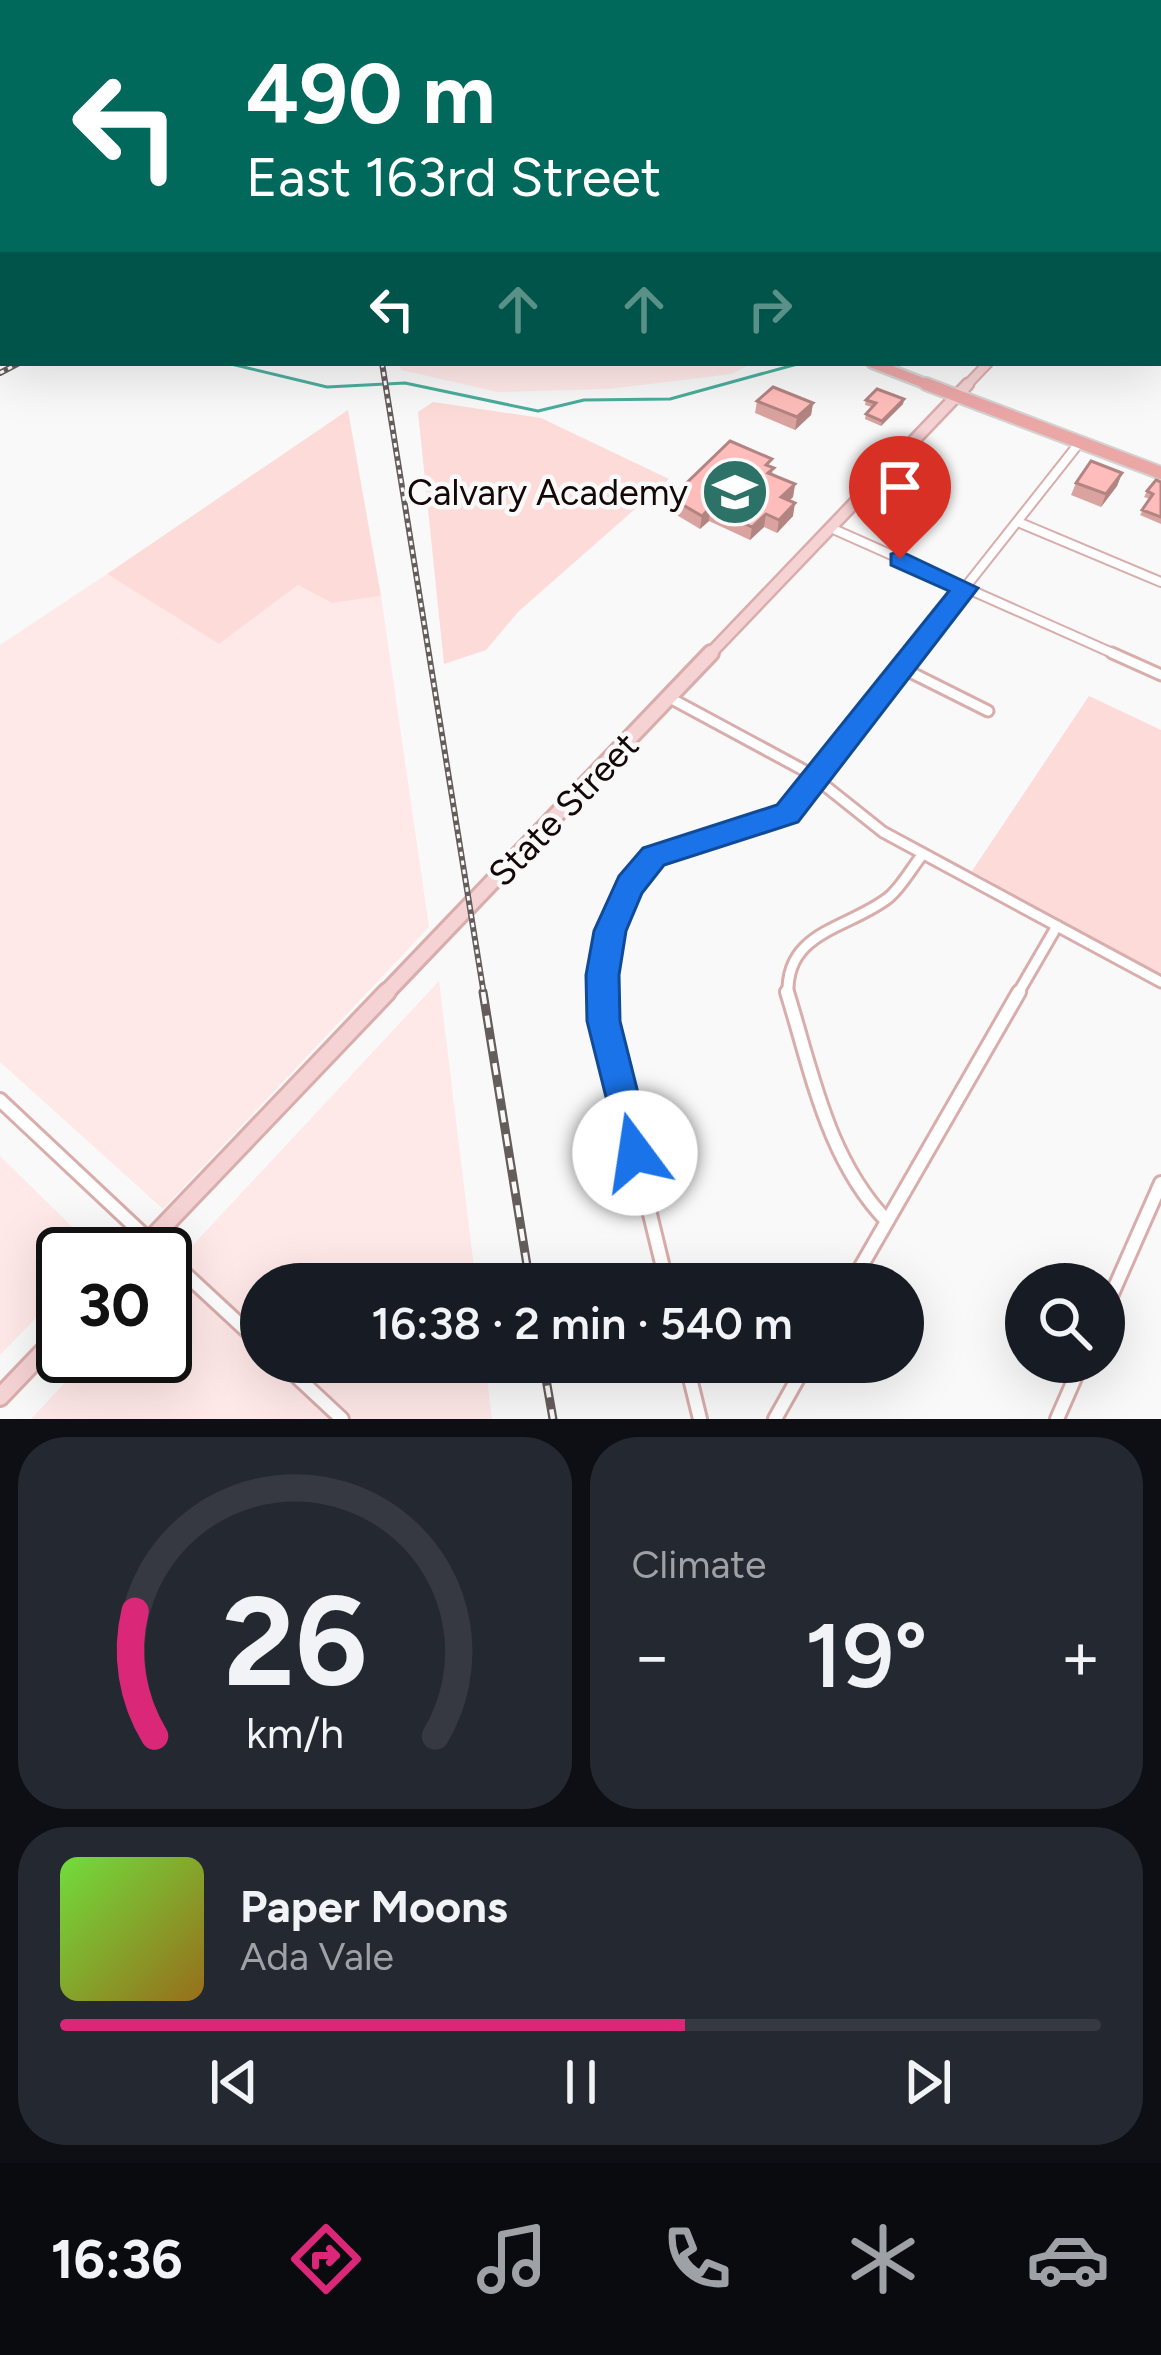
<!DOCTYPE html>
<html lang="en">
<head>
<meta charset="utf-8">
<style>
  body { margin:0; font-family:Figtree,sans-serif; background:#242831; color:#f1f3f6; height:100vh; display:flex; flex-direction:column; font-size:45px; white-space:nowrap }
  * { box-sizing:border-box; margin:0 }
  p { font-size:39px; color:#9ea1a6 }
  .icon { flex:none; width:66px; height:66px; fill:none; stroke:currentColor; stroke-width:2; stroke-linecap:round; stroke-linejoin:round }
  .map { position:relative; height:1419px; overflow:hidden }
  .drawer { display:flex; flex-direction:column; gap:18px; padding:18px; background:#0d0f14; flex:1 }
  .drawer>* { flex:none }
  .banner { position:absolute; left:0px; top:0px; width:1161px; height:366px; box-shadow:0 12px 48px #0002; background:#00695c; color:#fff; overflow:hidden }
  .fabs { position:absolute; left:1005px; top:1263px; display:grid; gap:24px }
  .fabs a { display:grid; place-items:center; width:120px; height:120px; border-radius:50%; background:#171b24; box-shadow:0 12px 48px #0002; font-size:60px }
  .speed { position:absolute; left:36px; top:1227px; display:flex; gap:24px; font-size:60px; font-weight:700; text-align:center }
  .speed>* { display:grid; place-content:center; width:156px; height:156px; border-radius:50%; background:#171b24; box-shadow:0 12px 48px #0002; line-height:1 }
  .speed .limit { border:6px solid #111; border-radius:18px; background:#fff; color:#111 }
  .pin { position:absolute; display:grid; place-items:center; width:102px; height:102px; color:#fff; margin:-123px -51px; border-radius:50% 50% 50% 0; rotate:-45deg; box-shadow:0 0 12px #0007 }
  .pin .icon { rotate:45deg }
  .me { position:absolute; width:132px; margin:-66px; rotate:346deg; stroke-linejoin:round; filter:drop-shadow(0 0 9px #0008) }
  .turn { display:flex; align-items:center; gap:42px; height:252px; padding:0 48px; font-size:54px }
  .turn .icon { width:156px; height:156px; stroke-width:2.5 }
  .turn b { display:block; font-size:84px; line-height:102px }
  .lanes { display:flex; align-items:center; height:114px; padding:0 48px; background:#0003; justify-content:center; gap:60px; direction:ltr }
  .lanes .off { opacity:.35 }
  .big { font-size:90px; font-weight:600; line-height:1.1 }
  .drawer .widget { flex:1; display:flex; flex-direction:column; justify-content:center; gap:18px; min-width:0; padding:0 42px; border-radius:48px; background:#242831 }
  .drawer .dial { align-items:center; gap:0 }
  .dial svg { height:312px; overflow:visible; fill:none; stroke:#363941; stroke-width:7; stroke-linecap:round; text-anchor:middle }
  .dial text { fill:#f1f3f6; stroke:none }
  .song { display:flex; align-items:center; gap:36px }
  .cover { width:144px; height:144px; border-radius:18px; background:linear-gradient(135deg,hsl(100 70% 55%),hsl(40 70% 35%)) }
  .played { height:12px; border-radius:6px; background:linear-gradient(90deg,#db2777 60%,#363941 60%) }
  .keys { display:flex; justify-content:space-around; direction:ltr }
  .heat { display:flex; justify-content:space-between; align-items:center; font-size:66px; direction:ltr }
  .drawer .tiles { flex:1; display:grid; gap:18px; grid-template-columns:1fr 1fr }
  .widget:last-child { grid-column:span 2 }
  .trip { position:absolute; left:240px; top:1263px; width:684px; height:120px; border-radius:60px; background:#171b24; box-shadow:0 12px 48px #0002; font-weight:600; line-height:120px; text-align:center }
  .tab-bar { display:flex; height:192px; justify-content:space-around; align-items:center; background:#090b0e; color:#9ea1a6 }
  .tab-bar .icon { width:84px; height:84px }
  .tab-bar .selected { color:#db2777 }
  .tab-bar b { font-size:54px; color:#f1f3f6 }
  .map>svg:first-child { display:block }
  .built { fill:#ffe9e8 }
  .green { fill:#fcdbd9 }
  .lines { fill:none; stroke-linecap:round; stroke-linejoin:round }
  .stream { stroke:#4bad9c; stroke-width:3 }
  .street-far3-casing { stroke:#d8adab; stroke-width:8 }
  .street-far2-casing { stroke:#d8adab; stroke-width:12 }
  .street-far1-casing { stroke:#d8adab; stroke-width:15 }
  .street-casing { stroke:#d8adab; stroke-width:18 }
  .secondary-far3-casing { stroke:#d8adab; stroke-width:12 }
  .secondary-far2-casing { stroke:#d8adab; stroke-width:15 }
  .secondary-far1-casing { stroke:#d8adab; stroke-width:20 }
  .secondary-casing { stroke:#d8adab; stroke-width:22 }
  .primary-far1-casing { stroke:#d5d2d2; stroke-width:14 }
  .primary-casing { stroke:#d5d2d2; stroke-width:16 }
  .street-far3 { stroke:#fff; stroke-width:4.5 }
  .street-far2 { stroke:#fff; stroke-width:8 }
  .street-far1 { stroke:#fff; stroke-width:9 }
  .street { stroke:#fff; stroke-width:12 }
  .secondary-far3 { stroke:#f5d2d3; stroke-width:8 }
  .secondary-far2 { stroke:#f5d2d3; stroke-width:10 }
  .secondary-far1 { stroke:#f5d2d3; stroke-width:14 }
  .secondary { stroke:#f5d2d3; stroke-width:16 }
  .primary-far1 { stroke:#eba6a6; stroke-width:9 }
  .primary { stroke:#eba6a6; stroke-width:12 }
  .rail-far1-casing { stroke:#655c5c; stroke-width:6 }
  .rail-casing { stroke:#655c5c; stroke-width:9 }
  .rail-far1 { stroke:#f9f9f9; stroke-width:3; stroke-dasharray:4.5; stroke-linecap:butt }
  .rail { stroke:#f9f9f9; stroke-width:4.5; stroke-dasharray:12; stroke-linecap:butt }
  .wall { fill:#daa3a0 }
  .shaded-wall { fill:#b28482 }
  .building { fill:#febdba; stroke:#b28482; stroke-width:3 }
  .route { fill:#1a73e8; stroke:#114b97; stroke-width:3 }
  .labels { text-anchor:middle; stroke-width:9; stroke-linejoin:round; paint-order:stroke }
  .poi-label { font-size:36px; fill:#140707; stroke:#f9f9f9; text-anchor:end }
  .street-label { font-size:36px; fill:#140707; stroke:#f9f9f9 }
</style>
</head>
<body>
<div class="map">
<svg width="1161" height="1419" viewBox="0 0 1161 1419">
  <rect width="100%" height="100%" fill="#f9f9f9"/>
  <g class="built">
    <polygon points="399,363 752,363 732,374 608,389 498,392 401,370"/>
    <polygon points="107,574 219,644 298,585 332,603 381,596 429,927 163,1209 0,1062 0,645"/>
    <polygon points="439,981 476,1284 261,1284 261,1362 485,1362 492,1419 31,1419 90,1356 165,1356 165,1275"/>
    <polygon points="0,1156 99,1253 63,1254 63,1290 0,1355"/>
  </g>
  <g class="green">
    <polygon points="433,402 541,418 669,479 518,612 486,650 444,664 418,412"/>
    <polygon points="348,410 381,596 332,603 298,585 219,644 107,574"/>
    <polygon points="1089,696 1161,730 1161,974 972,871"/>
  </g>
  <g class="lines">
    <polyline class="stream" points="227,363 327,387 405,383 538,411 584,400 670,399 801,363"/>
    <g class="street-far3-casing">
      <g id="street-far3">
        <polyline points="177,0 188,3"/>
        <polyline points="717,3 723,0"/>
        <polyline points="883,3 888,0"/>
      </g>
    </g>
    <g class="street-far2-casing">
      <g id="street-far2">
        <polyline points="1018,522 1161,582"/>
        <polyline points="831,528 1119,656"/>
        <polyline points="911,656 1080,442"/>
      </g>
    </g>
    <g class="street-far1-casing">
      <g id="street-far1">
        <polyline points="1112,653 1161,675"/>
        <polyline points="902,668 988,711"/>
        <polyline points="670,698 809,773 883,832 1161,982"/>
        <polyline points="602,995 610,931 630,885 654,857 787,813 913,653"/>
        <path d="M788 995C785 931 848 929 888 898 901 888 912 867 923 854"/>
        <polyline points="1017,995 1057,926"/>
      </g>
    </g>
    <g class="street-casing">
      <g id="street">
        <polyline points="602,992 603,1021 667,1284"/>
        <path d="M787 992C812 1072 827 1159 887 1221"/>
        <polyline points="0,1100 164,1254"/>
        <polyline points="165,1255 261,1344"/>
        <polyline points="851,1284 1019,992"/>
        <polyline points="1104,1312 1161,1183"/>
        <polyline points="281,1362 342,1419"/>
        <polyline points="686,1362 700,1419"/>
        <polyline points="775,1419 807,1362"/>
        <polyline points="1057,1419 1082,1362"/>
      </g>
    </g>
    <g class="secondary-far3-casing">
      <polyline id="secondary-far3" points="965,387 988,363"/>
    </g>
    <g class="secondary-far2-casing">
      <polyline id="secondary-far2" points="708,656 968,384"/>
    </g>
    <g class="secondary-far1-casing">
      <polyline id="secondary-far1" points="384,995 711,653"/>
    </g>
    <g class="secondary-casing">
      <g id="secondary">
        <polyline points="137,1254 387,992"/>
        <polyline points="0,1397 63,1331"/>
      </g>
    </g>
    <g class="primary-far1-casing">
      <polyline id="primary-far1" points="872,363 934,387"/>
    </g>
    <g class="primary-casing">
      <polyline id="primary" points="926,384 1161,473"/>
    </g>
    <use href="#street-far3" class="street-far3"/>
    <use href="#street-far2" class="street-far2"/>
    <use href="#street-far1" class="street-far1"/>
    <use href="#street" class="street"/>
    <use href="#secondary-far3" class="secondary-far3"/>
    <use href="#secondary-far2" class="secondary-far2"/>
    <use href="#secondary-far1" class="secondary-far1"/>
    <use href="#secondary" class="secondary"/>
    <use href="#primary-far1" class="primary-far1"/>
    <use href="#primary" class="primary"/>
    <g class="rail-far1-casing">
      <g id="rail-far1">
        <polyline points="382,363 484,995"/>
        <polyline points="0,373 19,363"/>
      </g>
    </g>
    <g class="rail-casing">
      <g id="rail">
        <polyline points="483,992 530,1284"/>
        <polyline points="543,1362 553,1419"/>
      </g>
    </g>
    <use href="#rail-far1" class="rail-far1"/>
    <use href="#rail" class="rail"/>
  </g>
  <g class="wall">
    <polygon points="904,399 903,404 881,426 865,419 866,414 872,407 865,405 866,400"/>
    <polygon points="757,401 813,403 811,415 795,430 755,413"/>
    <polygon points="771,467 773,475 795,484 793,497 789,501 793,516 777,533 764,527 750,540 709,521 700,529 670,511 671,498"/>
    <polygon points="1122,473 1117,486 1101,507 1071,495 1076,483"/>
    <polygon points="1161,482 1161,524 1140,515 1150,499 1144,497 1147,491"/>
  </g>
  <g class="shaded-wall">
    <polygon points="904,399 903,404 881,426 882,421"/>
    <polygon points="813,403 811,415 795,430 797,417"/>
    <polygon points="1122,473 1117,486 1101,507 1106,494"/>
    <polygon points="795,484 793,497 779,510 781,497"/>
    <polygon points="795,503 793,516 777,533 779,520"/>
    <polygon points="710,508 709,521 700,529 702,516"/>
    <polygon points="766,514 764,527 750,540 752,527"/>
  </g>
  <g class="building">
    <polygon points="773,387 813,403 797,417 757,401"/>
    <polygon points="877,389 904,399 882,421 866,414 876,403 866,400"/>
    <polygon points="730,441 772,459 766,465 774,468 768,473 795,484 781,497 795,503 779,520 766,514 752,527 710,508 702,516 671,498"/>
    <polygon points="1091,461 1122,473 1106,494 1076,483"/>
    <polygon points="1156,480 1161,482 1161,517 1142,510 1153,494 1147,491"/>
  </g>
  <polygon class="route" points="900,551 978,588 798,822 664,865 642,893 626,931 619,975 620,1021 653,1153 648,1165 635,1170 623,1165 587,1021 586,975 594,931 619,876 643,848 777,805 949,591 891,565 891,554"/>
  <defs>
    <g id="school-disc" transform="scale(3.45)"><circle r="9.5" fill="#2c7266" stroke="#f9f9f9"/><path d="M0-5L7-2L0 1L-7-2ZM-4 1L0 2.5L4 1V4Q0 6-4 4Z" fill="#fff"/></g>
  </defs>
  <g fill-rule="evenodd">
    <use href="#school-disc" x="735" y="492"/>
  </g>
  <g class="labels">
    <g class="poi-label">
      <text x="688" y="505">Calvary Academy</text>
    </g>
    <g class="street-label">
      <text transform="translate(563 809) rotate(-46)" y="13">State Street</text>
    </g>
  </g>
</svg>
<div class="fabs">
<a><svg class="icon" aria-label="search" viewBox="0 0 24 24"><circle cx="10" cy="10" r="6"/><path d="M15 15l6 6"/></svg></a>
</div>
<div class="speed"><div class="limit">30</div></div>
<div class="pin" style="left:900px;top:559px;background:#d93025"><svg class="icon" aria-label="arrive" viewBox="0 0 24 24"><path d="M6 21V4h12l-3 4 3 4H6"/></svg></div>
<svg class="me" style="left:635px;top:1153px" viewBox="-20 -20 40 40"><circle r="19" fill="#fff"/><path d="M0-13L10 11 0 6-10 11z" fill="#1a73e8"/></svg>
<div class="trip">16:38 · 2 min · 540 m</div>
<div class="banner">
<div class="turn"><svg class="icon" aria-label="left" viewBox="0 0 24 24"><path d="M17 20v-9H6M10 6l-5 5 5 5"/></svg><div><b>490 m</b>East 163rd Street</div></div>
<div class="lanes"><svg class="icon" aria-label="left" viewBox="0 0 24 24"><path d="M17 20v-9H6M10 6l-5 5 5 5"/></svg><svg class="icon off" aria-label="ahead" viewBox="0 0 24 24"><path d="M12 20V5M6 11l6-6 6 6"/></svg><svg class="icon off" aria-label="ahead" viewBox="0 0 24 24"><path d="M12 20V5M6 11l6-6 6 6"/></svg><svg class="icon off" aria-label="right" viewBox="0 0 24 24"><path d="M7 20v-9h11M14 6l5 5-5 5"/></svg></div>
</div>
</div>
<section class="drawer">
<div class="tiles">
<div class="widget dial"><svg viewBox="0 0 100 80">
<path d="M14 69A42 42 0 1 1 86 69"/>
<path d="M14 69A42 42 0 0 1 9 37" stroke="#db2777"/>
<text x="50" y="56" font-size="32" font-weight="700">26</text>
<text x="50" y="72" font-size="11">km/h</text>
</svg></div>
<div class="widget"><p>Climate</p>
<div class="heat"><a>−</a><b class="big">19°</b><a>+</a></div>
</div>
<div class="widget">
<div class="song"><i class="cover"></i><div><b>Paper Moons</b><p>Ada Vale</p></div></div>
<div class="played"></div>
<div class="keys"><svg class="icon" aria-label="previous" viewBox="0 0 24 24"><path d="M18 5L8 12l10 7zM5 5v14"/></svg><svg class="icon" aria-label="pause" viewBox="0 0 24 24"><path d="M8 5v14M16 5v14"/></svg><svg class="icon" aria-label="next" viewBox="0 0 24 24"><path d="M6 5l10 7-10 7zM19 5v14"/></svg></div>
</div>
</div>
</section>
<nav class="tab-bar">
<b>16:36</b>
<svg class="icon selected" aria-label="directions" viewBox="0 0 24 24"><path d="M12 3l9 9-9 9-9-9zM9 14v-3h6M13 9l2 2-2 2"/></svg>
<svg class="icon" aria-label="music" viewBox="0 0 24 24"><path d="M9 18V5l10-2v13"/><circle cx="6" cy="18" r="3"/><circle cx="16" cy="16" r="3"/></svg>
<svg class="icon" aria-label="phone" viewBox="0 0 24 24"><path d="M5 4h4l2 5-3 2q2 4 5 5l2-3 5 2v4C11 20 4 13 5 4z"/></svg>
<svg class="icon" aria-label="climate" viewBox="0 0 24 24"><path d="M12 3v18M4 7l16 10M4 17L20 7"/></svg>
<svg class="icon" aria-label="car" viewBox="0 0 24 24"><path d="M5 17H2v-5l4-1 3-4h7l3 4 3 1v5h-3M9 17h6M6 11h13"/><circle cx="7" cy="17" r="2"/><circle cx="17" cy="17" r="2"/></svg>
</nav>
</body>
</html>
